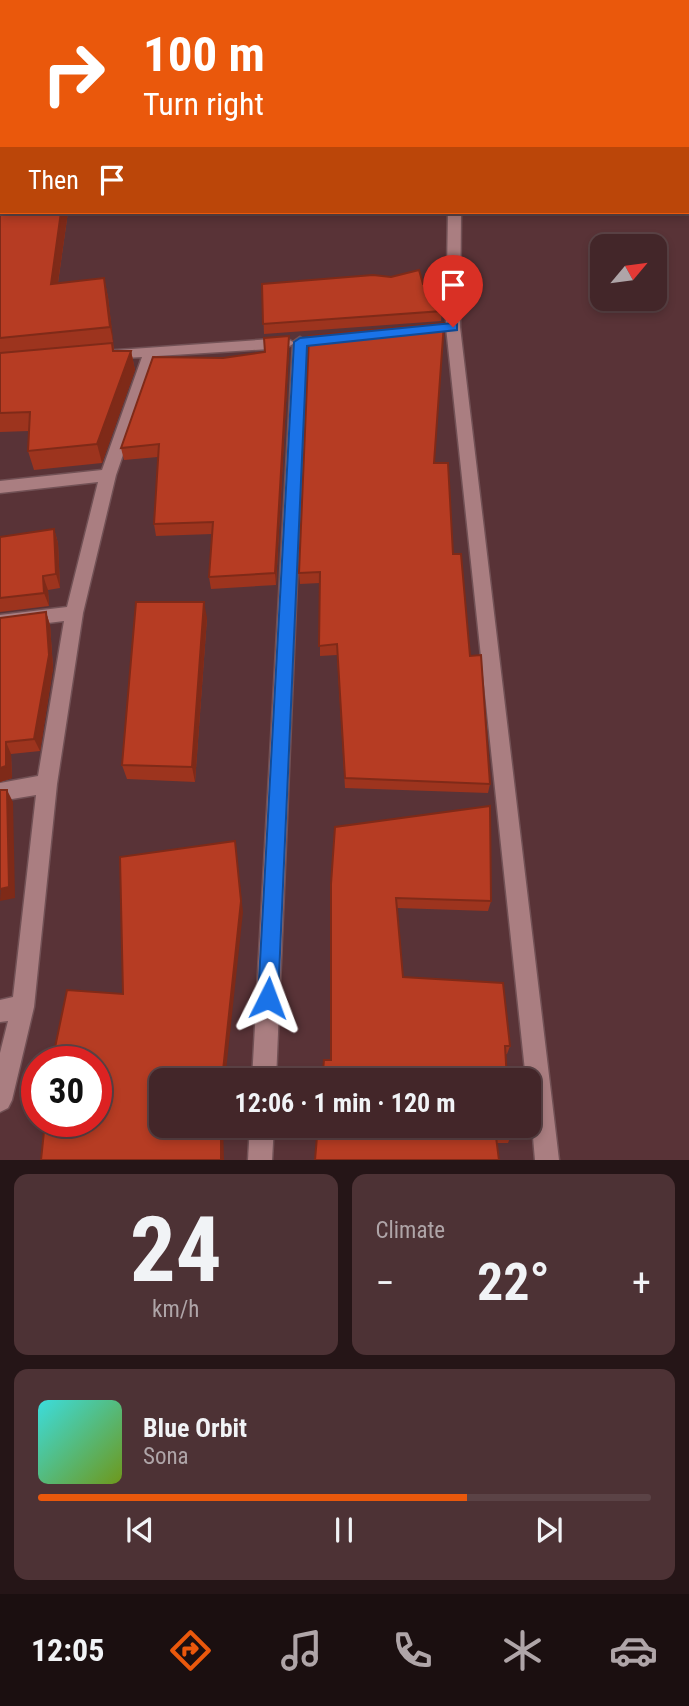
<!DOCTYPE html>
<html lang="en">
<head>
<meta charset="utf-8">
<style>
  body { margin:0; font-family:"Roboto Condensed",sans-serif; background:#4d3235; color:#f1f3f6; height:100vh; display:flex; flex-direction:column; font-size:26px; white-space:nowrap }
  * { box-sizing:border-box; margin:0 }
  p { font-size:23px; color:#afa5a8 }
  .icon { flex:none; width:38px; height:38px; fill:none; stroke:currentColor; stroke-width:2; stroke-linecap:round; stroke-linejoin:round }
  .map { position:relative; height:1160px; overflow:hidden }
  .side { display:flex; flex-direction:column; gap:14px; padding:14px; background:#251517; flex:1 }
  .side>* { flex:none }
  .hud { position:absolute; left:0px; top:0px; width:690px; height:214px; box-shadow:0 4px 10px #0003,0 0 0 2px #5b4346; background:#ea580c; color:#fff; overflow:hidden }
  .needle { width:46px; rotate:61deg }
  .fabs { position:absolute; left:590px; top:234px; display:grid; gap:14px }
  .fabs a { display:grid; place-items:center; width:77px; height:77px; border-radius:14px; background:#432629; box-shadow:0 4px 10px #0003,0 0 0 2px #5b4346; font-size:35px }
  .speed { position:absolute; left:21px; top:1046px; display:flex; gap:14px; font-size:35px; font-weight:700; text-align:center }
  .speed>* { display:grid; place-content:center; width:91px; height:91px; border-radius:50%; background:#432629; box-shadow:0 4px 10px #0003,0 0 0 2px #5b4346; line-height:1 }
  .speed .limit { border:10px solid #d22; background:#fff; color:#111 }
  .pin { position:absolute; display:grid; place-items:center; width:60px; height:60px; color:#fff; margin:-72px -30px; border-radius:50% 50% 50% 0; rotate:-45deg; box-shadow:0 0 7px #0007 }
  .pin .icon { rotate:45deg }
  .me { position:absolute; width:77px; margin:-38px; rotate:3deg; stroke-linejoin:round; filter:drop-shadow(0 0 5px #0008) }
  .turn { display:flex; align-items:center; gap:24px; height:147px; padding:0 28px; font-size:32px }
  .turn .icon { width:91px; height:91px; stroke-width:2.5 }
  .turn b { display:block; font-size:49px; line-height:60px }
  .then { display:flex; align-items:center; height:66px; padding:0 28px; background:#0003; gap:14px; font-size:26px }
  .big { font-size:52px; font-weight:700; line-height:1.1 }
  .side .widget { flex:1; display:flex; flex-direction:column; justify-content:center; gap:10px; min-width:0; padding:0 24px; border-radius:14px; background:#4d3235 }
  .side .dial { align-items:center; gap:0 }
  .dial b { font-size:91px; line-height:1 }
  .song { display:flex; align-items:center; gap:21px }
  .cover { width:84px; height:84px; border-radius:10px; background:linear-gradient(135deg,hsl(180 70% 55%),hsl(80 70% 35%)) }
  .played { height:7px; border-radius:4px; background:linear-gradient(90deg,#ea580c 70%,#5b4346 70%) }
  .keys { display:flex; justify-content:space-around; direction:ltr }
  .heat { display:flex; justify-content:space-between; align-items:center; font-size:38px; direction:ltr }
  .side .tiles { flex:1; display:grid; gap:14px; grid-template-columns:1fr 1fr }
  .widget:last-child { grid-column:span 2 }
  .trip { position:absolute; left:149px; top:1068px; width:392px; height:70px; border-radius:14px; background:#432629; box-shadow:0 4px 10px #0003,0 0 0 2px #5b4346; font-weight:700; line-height:70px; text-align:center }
  .menu { display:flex; height:112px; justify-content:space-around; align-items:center; background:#1b0f10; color:#afa5a8 }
  .menu .icon { width:49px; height:49px }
  .menu .selected { color:#ea580c }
  .menu b { font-size:32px; color:#f1f3f6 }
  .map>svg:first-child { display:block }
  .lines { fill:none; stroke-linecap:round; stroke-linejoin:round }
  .street-casing { stroke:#725155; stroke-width:3 }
  .street { fill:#aa7e81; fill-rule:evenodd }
  .wall { fill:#9d341e }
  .shaded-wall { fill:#7f2a18 }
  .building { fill:#b63c23; stroke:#7f2a18; stroke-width:2 }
  .route { fill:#1a73e8; stroke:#114b97; stroke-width:2 }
</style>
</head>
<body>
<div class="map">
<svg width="689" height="1160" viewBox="0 0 689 1160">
  <rect width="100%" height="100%" fill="#593337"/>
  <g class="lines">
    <g class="street-casing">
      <g id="street">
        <rect x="422" y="0" width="10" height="2"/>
        <polygon points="0,98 2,98 0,106"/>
        <rect x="688" y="194" width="1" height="8"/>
        <polygon points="448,212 461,212 460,327 559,1160 535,1160 528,1080 526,1080 446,327"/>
        <polygon points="300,337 307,342 276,1080 252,1080 293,344 286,348 157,356 116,475 83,613 57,784 34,1007 12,1100 8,1108 0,1112 0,1053 8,1021 0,1022 0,1000 13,997 36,795 0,801 0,783 38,776 64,621 0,629 0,615 67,607 98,482 0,493 0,481 102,470 142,357 108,359 101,354 103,351 286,338 293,342"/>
        <polygon points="250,1125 274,1125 272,1160 248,1160"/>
      </g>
    </g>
    <use href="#street" class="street"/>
  </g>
  <g class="wall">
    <polygon points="541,0 660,0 660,2 565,2"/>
    <polygon points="0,121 68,212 58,283 104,278 108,297 114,351 131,351 135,370 102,463 34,470 28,451 29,431 0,432"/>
    <polygon points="262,284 423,284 442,311 441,321 264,334"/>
    <polygon points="289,336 289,349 276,585 211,589 209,577 212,534 156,536 154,524 158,457 124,460 121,448 223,358 265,352"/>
    <polygon points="434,463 453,554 470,656 490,784 488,793 345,788 337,655 320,656 320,583 300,584 299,573"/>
    <polygon points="54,529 58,543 60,588 48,590 49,606 0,612 0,537"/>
    <polygon points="46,612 50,625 53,668 40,751 11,754 12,778 0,782 0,618"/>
    <polygon points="207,618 195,782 127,779 122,765"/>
    <polygon points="331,884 491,901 488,911 397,908 403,977 510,1046 507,1054 331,1060"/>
    <polygon points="318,1125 511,1136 508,1143 497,1143"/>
  </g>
  <g class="shaded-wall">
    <polygon points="61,212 68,212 55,303 51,284"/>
    <polygon points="104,278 108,297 114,346 110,327"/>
    <polygon points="289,336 289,349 276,585 275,573"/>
    <polygon points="131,351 135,370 102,463 97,444"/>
    <polygon points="54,529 58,543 60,588 56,574"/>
    <polygon points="43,576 48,590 49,606 44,593"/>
    <polygon points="204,602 207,618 195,782 192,767"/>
    <polygon points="46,612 50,625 53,668 40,751 34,739"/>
    <polygon points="6,742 11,754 12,778 0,782 0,768"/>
    <polygon points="7,790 13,802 15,898 0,901"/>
    <polygon points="235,841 243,912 225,1080 222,1080"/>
    <polygon points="221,1125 223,1125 224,1160 221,1160"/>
  </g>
  <g class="building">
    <polygon points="171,0 237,0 238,2 171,2"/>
    <polygon points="614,0 660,0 660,2 615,2"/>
    <polygon points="0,121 2,121 2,212 61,212 51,284 104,278 110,327 0,338"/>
    <polygon points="419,270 423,284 433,284 442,311 263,324 262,284 373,275 391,277"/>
    <polygon points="444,323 434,463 448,463 453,554 461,554 470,656 481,655 490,784 345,778 337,644 319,646 320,572 299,573 309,336"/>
    <polygon points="289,336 275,573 209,577 213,522 154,524 159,444 121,448 153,357 223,358 265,352 264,338"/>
    <polygon points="112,343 113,351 131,351 97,444 28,451 30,412 0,413 0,353"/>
    <polygon points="54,529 56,574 43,576 44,593 0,598 0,537"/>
    <polygon points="136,602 204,602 192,767 122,765"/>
    <polygon points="46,612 49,655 34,739 6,742 6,766 0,768 0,618"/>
    <polygon points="0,790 7,790 9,887 0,889"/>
    <polygon points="490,806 491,901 396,898 403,977 503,983 510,1046 505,1046 507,1080 322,1080 324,1060 331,1060 331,884 335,827"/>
    <polygon points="235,841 241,901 222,1080 161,1080 161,1125 221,1125 221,1160 41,1160 45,1122 96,1122 96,1062 52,1062 67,990 123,994 120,857"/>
    <polygon points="318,1125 510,1125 511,1136 496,1137 499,1160 315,1160"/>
  </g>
  <polygon class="route" points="453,323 457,324 457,330 307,346 278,998 275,1005 268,1008 261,1005 258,998 294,342 300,338"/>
</svg>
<div class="fabs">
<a><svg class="needle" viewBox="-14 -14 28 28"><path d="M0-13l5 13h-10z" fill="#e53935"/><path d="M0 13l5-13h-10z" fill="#afa5a8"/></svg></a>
</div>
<div class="speed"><div class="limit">30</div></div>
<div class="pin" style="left:453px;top:327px;background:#d93025"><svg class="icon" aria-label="arrive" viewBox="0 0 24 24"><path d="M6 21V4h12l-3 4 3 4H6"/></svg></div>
<svg class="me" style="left:268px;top:998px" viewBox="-20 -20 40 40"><path d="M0-17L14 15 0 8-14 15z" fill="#1a73e8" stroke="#fff" stroke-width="4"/></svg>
<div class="trip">12:06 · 1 min · 120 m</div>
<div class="hud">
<div class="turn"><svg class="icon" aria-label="right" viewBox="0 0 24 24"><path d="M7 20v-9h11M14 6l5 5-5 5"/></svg><div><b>100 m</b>Turn right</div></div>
<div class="then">Then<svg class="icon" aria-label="arrive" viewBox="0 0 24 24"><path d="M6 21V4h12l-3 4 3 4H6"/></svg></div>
</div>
</div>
<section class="side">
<div class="tiles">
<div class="widget dial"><b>24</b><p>km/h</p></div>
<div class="widget"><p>Climate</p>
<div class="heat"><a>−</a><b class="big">22°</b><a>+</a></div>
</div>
<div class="widget">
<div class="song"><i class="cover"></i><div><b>Blue Orbit</b><p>Sona</p></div></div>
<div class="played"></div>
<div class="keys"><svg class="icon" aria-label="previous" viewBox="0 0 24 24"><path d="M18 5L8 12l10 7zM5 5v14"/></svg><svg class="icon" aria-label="pause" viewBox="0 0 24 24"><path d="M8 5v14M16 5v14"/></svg><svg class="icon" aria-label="next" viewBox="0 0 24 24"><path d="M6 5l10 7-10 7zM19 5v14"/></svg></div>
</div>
</div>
</section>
<nav class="menu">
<b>12:05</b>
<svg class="icon selected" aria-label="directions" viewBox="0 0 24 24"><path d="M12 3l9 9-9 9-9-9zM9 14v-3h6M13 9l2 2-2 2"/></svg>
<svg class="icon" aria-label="music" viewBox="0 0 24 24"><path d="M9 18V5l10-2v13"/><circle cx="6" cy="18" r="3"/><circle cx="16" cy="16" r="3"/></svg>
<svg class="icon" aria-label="phone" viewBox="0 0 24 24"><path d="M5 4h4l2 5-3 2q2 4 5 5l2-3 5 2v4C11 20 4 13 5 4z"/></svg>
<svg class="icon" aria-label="climate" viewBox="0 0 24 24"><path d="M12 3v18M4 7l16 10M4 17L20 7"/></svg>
<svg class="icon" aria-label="car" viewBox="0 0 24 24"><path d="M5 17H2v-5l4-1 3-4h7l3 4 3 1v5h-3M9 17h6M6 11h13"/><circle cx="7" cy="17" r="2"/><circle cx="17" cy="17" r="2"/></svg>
</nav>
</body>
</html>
